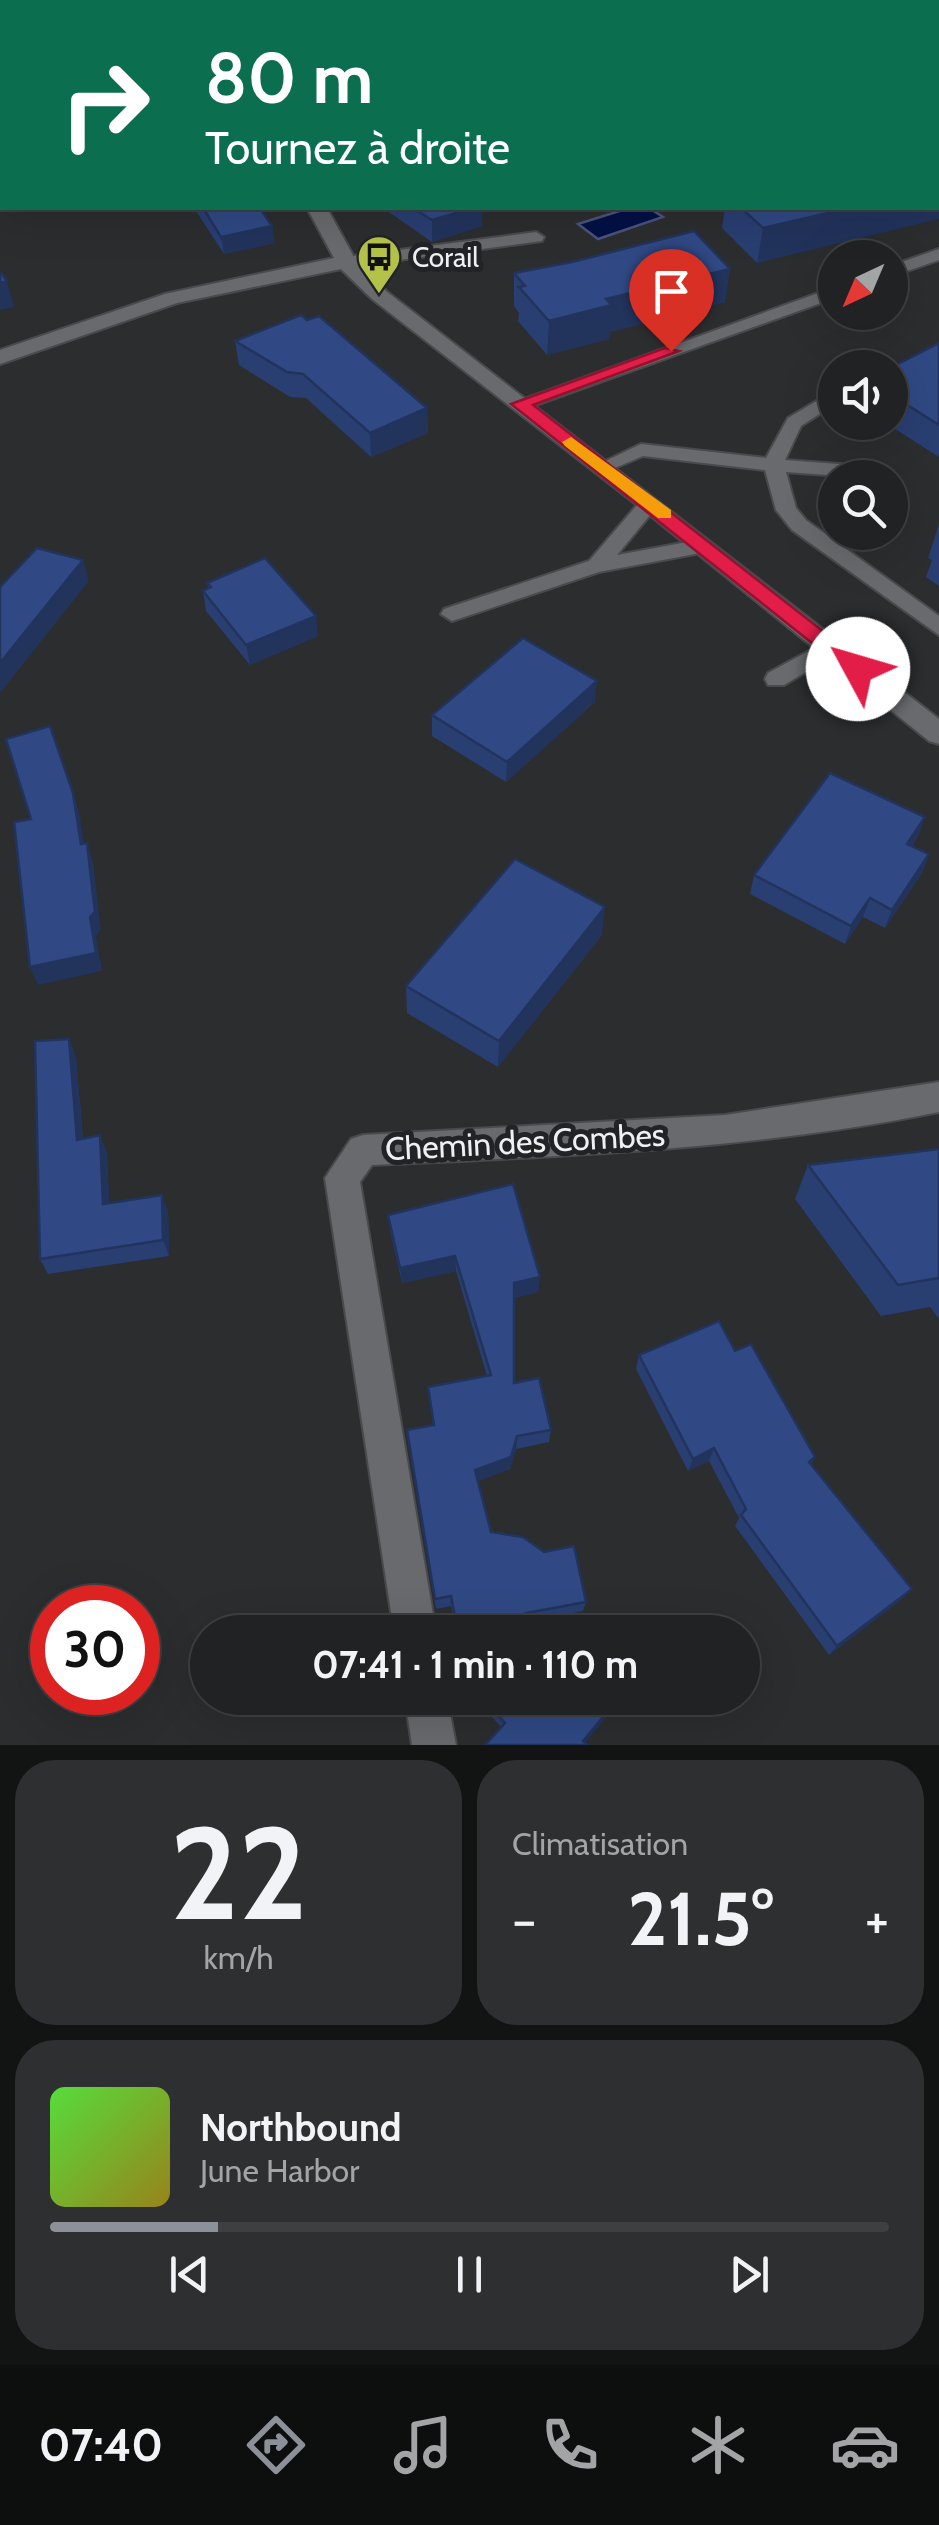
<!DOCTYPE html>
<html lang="fr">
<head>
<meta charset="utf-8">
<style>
  body { margin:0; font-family:Cabin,sans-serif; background:#2d2f30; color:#f1f3f6; height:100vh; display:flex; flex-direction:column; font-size:38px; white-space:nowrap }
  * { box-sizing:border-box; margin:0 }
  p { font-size:32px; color:#a2a4a6 }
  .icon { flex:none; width:55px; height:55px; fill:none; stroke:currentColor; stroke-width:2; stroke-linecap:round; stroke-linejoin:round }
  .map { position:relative; height:1745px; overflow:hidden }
  .panel { display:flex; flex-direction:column; gap:15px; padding:15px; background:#121313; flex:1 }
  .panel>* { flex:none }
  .hud { position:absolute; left:0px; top:0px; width:940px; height:210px; box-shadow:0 10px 40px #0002,0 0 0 2px #3d3f41; background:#0b6e4f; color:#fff; overflow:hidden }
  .needle { width:65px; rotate:224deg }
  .fabs { position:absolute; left:818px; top:240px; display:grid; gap:20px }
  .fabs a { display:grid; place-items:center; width:90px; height:90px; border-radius:50%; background:#202223; box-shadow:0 10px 40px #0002,0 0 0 2px #3d3f41; font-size:50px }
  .speed { position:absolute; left:30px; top:1585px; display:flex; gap:20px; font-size:50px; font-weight:700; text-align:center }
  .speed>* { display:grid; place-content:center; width:130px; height:130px; border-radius:50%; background:#202223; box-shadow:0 10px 40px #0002,0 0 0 2px #3d3f41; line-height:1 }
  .speed .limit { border:15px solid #d22; background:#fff; color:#111 }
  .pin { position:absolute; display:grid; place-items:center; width:85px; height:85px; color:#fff; margin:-102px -42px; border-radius:50% 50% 50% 0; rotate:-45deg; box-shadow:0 0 10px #0007 }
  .pin .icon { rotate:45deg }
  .me { position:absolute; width:110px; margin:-55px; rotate:309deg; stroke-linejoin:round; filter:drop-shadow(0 0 8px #0008) }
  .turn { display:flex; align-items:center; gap:35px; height:210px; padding:0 40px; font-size:45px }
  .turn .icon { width:130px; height:130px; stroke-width:2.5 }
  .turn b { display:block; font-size:70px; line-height:85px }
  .big { font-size:75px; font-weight:700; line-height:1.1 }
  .panel .tile { flex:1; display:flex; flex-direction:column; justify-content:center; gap:15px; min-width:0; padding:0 35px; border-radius:40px; background:#2d2f30 }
  .panel .dial { align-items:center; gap:0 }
  .dial b { font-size:130px; line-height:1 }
  .song { display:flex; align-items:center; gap:30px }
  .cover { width:120px; height:120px; border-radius:15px; background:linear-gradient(135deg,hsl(110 70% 55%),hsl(50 70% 35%)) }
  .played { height:10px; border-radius:5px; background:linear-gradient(90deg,#8c9099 20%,#3d3f41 20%) }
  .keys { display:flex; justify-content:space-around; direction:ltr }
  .heat { display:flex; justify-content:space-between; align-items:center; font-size:55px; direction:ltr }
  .panel .tiles { flex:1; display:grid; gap:15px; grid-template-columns:1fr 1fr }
  .tile:last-child { grid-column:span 2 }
  .trip { position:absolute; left:190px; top:1615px; width:570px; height:100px; border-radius:50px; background:#202223; box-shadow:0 10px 40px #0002,0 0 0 2px #3d3f41; font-weight:700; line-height:100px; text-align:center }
  .tabs { display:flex; height:160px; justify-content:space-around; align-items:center; background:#0d0e0e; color:#a2a4a6 }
  .tabs .icon { width:70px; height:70px }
  .tabs .selected { color:#8c9099 }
  .tabs b { font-size:45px; color:#f1f3f6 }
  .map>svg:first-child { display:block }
  .water { fill:#031046; stroke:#4a537a; stroke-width:2.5 }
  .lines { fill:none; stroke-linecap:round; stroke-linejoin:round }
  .lane-casing { stroke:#494a4c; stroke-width:4 }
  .street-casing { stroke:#494a4c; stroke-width:4 }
  .lane { fill:#686a6d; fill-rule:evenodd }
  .street { fill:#686a6d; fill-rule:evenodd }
  .wall { fill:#293f72 }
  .shaded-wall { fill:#22335c }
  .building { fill:#304984; stroke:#22335c; stroke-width:2.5 }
  .route { fill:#e11d48; stroke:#92132f; stroke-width:2.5 }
  .slow { fill:#f59e0b }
  .labels { text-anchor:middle; stroke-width:10; stroke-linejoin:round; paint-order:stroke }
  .far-poi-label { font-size:28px; fill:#eff0f2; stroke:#212326; text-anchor:start }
  .street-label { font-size:32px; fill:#eff0f2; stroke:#212326 }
</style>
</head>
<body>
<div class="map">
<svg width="939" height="1745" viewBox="0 0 939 1745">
  <rect width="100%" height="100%" fill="#2b2d2f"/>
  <polygon class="water" points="629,208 649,208 663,217 598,239 578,224"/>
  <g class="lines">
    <g class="lane-casing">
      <g id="lane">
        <rect x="489" y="0" width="14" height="2"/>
        <rect x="938" y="65" width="1" height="8"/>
        <polygon points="536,232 544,237 542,241 346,267 337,262 346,257"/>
        <polygon points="939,249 939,260 890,277 890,266"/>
        <polygon points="835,287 835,298 527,408 520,410 511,404"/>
        <polygon points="835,390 835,404 801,426 785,460 866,466 876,472 869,478 786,472 796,508 806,520 939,616 939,635 792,530 776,510 765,470 643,456 603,473 593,467 641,444 766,458 788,418"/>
        <polygon points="650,497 660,503 617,555 704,539 714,546 711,551 599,572 452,621 441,614 444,609 589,561 643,498"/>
        <polygon points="831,639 839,642 842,647 839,652 784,685 768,685 765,679 768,673"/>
      </g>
    </g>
    <g class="street-casing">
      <g id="street">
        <rect x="282" y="0" width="16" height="2"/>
        <polygon points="307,208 327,208 355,259 386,291 939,719 939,744 929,741 641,508 372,299 341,269 177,303 0,364 0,350 165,294 334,258"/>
        <path d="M939 1082V1112C752 1150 563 1156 372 1165L360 1182 436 1632H394L325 1178 351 1139 363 1135 725 1115Z"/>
        <polygon points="405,1698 447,1698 456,1745 412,1745"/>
      </g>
    </g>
    <use href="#lane" class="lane"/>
    <use href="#street" class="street"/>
  </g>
  <g class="wall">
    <polygon points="194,208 260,208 272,226 274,243 224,254"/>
    <polygon points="383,208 482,208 482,226 432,242"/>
    <polygon points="725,208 938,208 757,263 722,228"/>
    <polygon points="514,273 725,302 610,332 609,339 547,355 518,321 519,313 514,306"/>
    <polygon points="235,341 427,408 428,433 371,457 306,398 290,397 239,365"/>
    <polygon points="939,343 939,457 886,423 890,422 890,368"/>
    <polygon points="939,524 939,586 926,577 932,560 928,558"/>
    <polygon points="207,583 318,636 250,665 206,611 203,591 208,588"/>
    <polygon points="595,702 506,782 432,736 432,715"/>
    <polygon points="925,817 918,836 912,846 929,854 922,873 885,928 863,917 845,944 750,894 754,875"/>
    <polygon points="602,935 498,1067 407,1013 406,986"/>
    <polygon points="76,1057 83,1139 107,1152 109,1204 168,1211 169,1256 48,1274 40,1259"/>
    <polygon points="939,1149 939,1319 930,1307 881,1316 795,1199 808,1165"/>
    <polygon points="388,1215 540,1277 538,1292 514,1298 514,1383 551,1430 549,1442 516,1449 510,1469 478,1481 491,1532 586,1602 583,1611 533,1621 544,1632 456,1632 451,1606 436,1609 407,1430 433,1425 428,1387 487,1376 456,1271 402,1283 390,1231"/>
    <polygon points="735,1351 815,1457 811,1464 902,1599 829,1655 735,1526 739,1518 709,1461 688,1471 636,1369 639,1355"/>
    <polygon points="475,1698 604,1698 612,1706 609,1714 585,1742 501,1727"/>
  </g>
  <g class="shaded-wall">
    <polygon points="938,187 939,187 939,219 757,263 763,228 850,208 938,208"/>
    <polygon points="474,208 482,208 482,226 432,242 432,220"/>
    <polygon points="272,226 274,243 224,254 221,237"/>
    <polygon points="730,269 725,302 610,332 609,339 547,355 549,321 606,299"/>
    <polygon points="7,281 14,307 0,310 0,283"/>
    <polygon points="427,408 428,433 371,457 370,433"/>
    <polygon points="83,560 89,581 0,693 0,663"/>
    <polygon points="316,616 318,636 250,665 246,645"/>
    <polygon points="597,681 595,702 506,782 507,762"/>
    <polygon points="73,793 79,812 87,863 81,844"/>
    <polygon points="925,817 918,836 900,862 907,844"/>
    <polygon points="87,843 93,862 101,930 96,936 102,971 38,985 30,967 90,917"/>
    <polygon points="929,854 922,873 885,928 892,910"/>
    <polygon points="870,898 863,917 845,944 851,926"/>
    <polygon points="605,907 602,935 498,1067 499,1041"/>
    <polygon points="69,1039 76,1057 84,1156 77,1140"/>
    <polygon points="100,1135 107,1152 110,1220 103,1204"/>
    <polygon points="162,1195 168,1211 169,1256 163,1240"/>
    <polygon points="455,1256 456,1271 402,1283 400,1268"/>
    <polygon points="540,1277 538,1292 513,1298 514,1283"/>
    <polygon points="517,1436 516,1449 510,1469 475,1482 475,1470"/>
    <polygon points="714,1448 709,1461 688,1471 693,1459"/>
    <polygon points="912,1589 902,1599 829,1655 837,1646"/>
    <polygon points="612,1706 609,1714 583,1745 583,1741"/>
  </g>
  <g class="building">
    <polygon points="170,0 222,0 223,2 170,2"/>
    <polygon points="337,0 485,0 486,2 338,2"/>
    <polygon points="632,0 671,0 672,2 633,2"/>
    <polygon points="938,164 939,166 939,187 938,187"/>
    <polygon points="203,208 260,208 272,226 221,237"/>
    <polygon points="413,208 474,208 432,220"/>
    <polygon points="741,208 850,208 763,228"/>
    <polygon points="694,231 730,269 606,299 612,305 549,321 519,287 525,286 514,273 572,262"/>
    <polygon points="0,272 7,281 0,283"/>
    <polygon points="301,315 307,320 319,316 427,408 370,433 303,374 287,372 235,341"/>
    <polygon points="939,343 939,425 893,396 899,392 890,382 891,376 890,368"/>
    <polygon points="37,548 83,560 0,663 0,587"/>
    <polygon points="265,558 316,616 246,645 203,591 211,587 207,583"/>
    <polygon points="523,638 597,681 507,762 432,715"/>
    <polygon points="50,726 73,793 81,844 87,843 95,912 90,917 96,953 30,967 14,822 31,819 6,739"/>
    <polygon points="830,773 925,817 907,844 929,854 892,910 870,898 851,926 754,875"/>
    <polygon points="515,859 605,907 499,1041 406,986"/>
    <polygon points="69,1039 77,1140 100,1135 103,1204 162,1195 163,1240 40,1259 35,1041"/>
    <polygon points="939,1149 939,1278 898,1285 808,1165"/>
    <polygon points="513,1184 540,1277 514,1283 514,1383 539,1378 551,1430 517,1436 511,1457 475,1470 491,1532 523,1537 544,1552 574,1546 586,1602 526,1613 544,1632 458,1632 451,1596 435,1599 407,1430 434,1425 428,1387 491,1375 455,1256 400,1268 388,1215"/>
    <polygon points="719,1321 735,1351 751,1344 815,1457 809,1462 912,1589 837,1646 741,1515 746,1509 714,1448 693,1459 639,1355"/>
    <polygon points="482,1698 604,1698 612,1706 583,1741 588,1745 485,1745 505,1723"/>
  </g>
  <polygon class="route" points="665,348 679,351 533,405 865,664 865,674 851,674 511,404"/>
  <polygon class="slow" points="571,437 671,510 671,518 658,518 565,446 562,442"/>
  <defs>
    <g id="bus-pin" transform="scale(2.25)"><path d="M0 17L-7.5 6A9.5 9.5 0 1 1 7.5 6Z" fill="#b5c249" stroke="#212326"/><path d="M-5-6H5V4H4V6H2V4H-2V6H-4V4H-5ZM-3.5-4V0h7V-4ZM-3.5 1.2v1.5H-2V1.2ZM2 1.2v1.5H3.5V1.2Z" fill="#111"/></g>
  </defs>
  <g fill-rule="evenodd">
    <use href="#bus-pin" x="379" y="257"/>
  </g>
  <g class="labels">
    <g class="far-poi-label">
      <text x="412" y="267">Corail</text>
    </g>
    <g class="street-label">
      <text transform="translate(525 1142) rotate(-3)" y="11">Chemin des Combes</text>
    </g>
  </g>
</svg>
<div class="fabs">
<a><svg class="needle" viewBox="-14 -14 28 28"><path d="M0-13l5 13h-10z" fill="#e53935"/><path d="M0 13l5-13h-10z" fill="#a2a4a6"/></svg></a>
<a><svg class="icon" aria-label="sound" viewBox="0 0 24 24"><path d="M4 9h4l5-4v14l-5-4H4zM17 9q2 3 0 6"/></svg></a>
<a><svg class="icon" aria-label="search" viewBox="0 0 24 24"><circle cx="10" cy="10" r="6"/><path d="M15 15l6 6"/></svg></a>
</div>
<div class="speed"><div class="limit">30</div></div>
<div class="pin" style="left:671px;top:351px;background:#d93025"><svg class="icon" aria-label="arrive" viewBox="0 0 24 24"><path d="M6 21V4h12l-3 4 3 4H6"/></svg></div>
<svg class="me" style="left:858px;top:669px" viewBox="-20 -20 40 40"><circle r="19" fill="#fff"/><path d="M0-13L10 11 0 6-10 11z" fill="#e11d48"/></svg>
<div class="trip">07:41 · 1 min · 110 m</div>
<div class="hud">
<div class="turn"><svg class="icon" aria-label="right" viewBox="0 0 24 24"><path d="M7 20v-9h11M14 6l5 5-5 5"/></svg><div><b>80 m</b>Tournez à droite</div></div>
</div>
</div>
<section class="panel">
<div class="tiles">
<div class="tile dial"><b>22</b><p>km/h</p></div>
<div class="tile"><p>Climatisation</p>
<div class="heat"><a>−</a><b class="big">21.5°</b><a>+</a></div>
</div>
<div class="tile">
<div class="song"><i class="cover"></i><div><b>Northbound</b><p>June Harbor</p></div></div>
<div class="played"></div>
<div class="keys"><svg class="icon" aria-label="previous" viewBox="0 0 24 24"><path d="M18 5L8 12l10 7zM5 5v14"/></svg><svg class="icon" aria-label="pause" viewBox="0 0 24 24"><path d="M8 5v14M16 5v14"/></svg><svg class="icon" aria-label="next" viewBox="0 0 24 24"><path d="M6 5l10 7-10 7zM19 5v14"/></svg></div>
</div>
</div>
</section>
<nav class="tabs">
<b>07:40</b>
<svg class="icon selected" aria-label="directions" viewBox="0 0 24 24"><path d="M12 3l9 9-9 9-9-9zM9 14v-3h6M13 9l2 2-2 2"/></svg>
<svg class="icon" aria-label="music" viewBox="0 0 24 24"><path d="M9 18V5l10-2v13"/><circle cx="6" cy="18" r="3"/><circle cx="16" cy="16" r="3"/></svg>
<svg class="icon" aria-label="phone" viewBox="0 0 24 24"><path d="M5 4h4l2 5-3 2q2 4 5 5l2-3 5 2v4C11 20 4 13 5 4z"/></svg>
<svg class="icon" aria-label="climate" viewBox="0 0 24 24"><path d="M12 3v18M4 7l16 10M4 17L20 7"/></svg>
<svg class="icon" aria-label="car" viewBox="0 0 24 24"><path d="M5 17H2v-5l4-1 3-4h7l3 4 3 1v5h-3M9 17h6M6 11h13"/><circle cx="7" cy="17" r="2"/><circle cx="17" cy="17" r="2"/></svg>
</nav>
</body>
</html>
